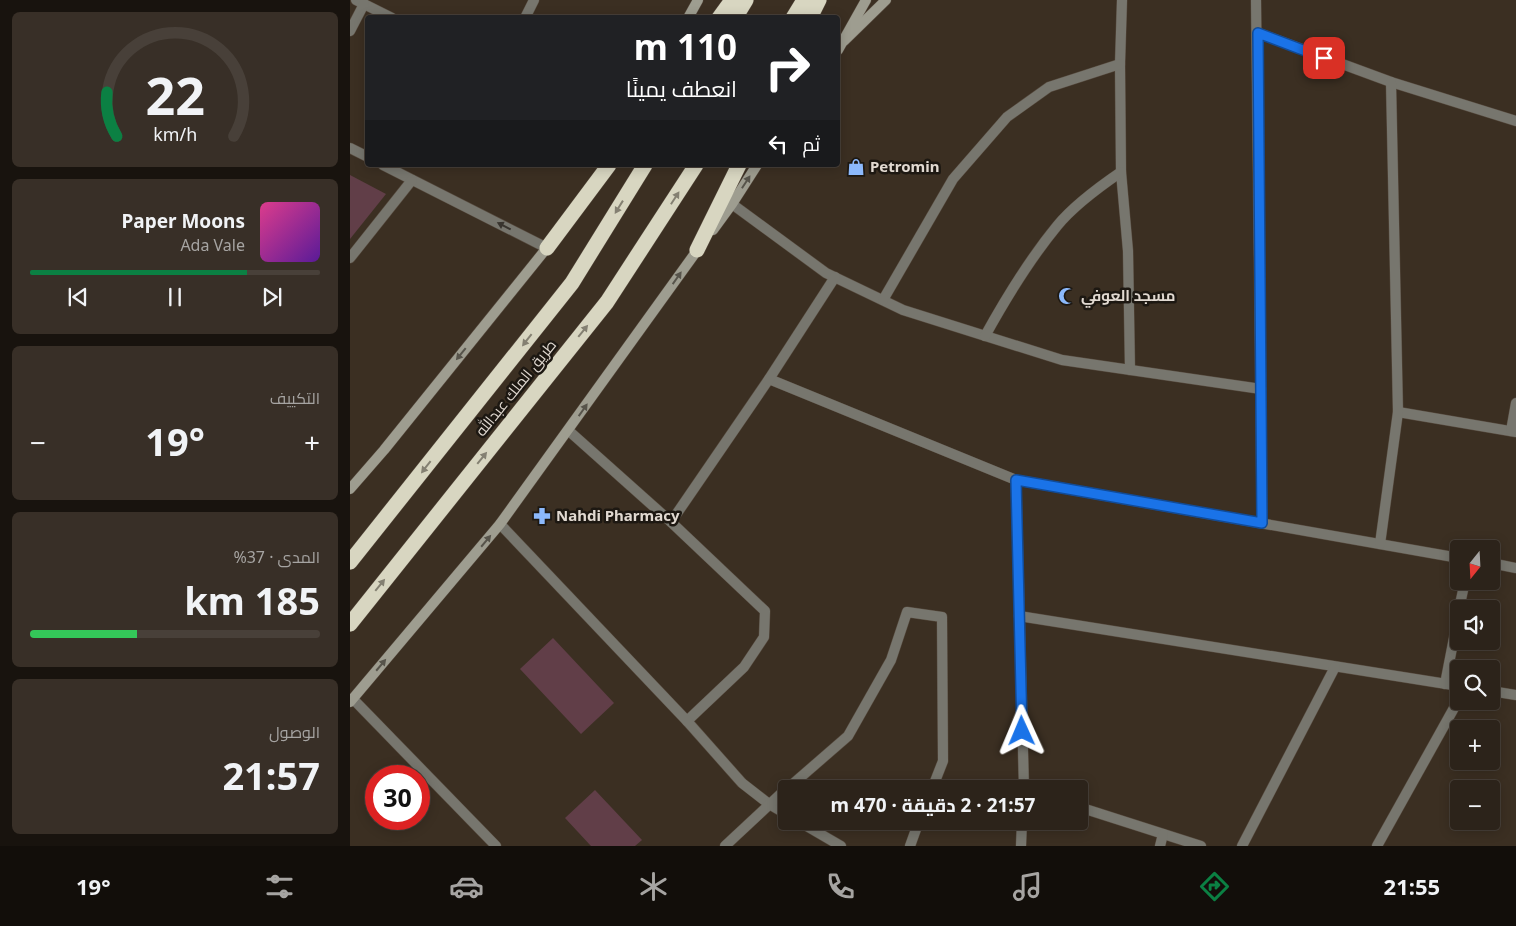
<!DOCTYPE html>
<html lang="ar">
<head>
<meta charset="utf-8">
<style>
  body { margin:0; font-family:"Noto Sans",Cairo,sans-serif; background:#382f27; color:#f1f3f6; direction:rtl; height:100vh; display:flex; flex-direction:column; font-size:19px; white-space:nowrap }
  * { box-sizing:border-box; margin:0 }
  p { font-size:16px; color:#a6a4a2 }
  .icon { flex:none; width:28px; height:28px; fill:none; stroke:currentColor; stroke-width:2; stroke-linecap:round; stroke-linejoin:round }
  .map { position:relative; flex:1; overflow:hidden; direction:ltr }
  .drawer { display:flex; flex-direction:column; gap:12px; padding:12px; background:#18130e; width:350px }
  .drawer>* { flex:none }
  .hud { position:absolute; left:15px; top:15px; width:475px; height:152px; border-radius:5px; box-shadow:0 2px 12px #0003,0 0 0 1px #484039; direction:rtl; background:#202124; color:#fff; overflow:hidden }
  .needle { width:32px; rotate:198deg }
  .tools { position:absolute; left:1100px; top:540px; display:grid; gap:10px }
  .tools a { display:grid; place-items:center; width:50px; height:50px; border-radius:5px; background:#2c231a; box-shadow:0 2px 12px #0003,0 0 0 1px #484039; font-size:25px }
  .speed { position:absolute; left:15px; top:765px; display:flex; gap:10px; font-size:25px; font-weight:700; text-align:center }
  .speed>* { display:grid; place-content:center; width:65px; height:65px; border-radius:50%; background:#2c231a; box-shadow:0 2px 12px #0003,0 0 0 1px #484039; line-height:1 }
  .speed .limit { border:8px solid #d22; background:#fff; color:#111 }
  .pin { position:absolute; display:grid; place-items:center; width:42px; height:42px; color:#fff; margin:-21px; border-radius:10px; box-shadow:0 2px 8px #0006 }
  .me { position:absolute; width:55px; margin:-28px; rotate:359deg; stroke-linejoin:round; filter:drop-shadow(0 0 4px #0008) }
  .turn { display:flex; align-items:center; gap:18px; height:105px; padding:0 20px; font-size:22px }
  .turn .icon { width:65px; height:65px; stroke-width:2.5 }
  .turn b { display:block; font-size:35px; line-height:42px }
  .then { display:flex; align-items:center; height:48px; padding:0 20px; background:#0003; gap:10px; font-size:19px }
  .big { font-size:38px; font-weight:700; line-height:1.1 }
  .drawer .card { flex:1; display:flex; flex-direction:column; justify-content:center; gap:8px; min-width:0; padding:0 18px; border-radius:8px; background:#382f27 }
  .drawer .dial { align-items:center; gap:0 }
  .dial svg { height:130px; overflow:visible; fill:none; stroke:#484039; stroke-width:7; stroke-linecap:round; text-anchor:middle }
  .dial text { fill:#f1f3f6; stroke:none }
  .song { display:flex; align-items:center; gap:15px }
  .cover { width:60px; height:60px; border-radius:8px; background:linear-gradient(135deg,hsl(330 70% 55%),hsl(270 70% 35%)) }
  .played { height:5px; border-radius:2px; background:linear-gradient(90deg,#0b8043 75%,#484039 75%) }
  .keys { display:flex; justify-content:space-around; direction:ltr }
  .heat { display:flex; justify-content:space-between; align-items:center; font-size:28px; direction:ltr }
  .charge { height:8px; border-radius:4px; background:linear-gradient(90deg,#34c759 37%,#484039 0) }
  .trip { position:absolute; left:428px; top:780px; width:310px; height:50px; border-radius:5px; background:#2c231a; box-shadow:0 2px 12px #0003,0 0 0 1px #484039; font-weight:700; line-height:50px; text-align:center; direction:rtl }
  .tab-bar { display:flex; height:80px; justify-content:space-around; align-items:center; background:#120e0a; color:#a6a4a2 }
  .tab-bar .icon { width:35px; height:35px }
  .tab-bar .on { color:#0b8043 }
  .tab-bar b { font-size:22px; color:#f1f3f6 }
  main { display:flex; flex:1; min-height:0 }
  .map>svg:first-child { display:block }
  .green { fill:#613e48 }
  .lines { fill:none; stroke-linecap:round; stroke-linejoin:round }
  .street-casing { stroke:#564a3e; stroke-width:11 }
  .secondary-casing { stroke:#564a3e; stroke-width:11 }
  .highway-casing { stroke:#564a3e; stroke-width:16 }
  .street { stroke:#77766e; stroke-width:10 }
  .secondary { stroke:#9e9d90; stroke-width:10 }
  .highway { stroke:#d8d6c1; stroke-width:15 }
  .oneway { fill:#57544b }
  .oneway2 { fill:#848072 }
  .oneway3 { fill:#38342e }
  .route-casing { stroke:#114b97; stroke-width:12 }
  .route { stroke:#1a73e8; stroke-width:9 }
  .labels { text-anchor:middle; stroke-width:5; stroke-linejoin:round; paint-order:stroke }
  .poi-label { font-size:15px; font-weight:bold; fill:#e1d9d1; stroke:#1d1812; text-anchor:start }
  .street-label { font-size:15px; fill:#e1d9d1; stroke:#1d1812 }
</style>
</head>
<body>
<main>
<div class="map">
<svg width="1166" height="846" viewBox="0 0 1166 846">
  <rect width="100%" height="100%" fill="#3b2f22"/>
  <g class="green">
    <polygon points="0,175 36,194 0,239"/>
    <polygon points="203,638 264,703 231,734 170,669"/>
    <polygon points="245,790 292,840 285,846 241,846 215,818"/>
  </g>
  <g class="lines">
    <g class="street-casing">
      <g id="street">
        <polyline points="6,0 42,18"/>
        <polyline points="772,0 770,64 771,172 778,251 780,370"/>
        <polyline points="906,0 912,523"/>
        <polyline points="175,18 184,0"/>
        <polyline points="0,31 14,4"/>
        <polyline points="908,33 1041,82 1166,121"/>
        <polyline points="0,148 18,157"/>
        <polyline points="33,165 197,248"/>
        <polyline points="382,204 476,273 553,310 712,360 911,389"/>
        <polyline points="0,258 62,180"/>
        <polyline points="533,300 603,179 657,117 699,87 770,64"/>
        <path d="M635 336C656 298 679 260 707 226 724 205 749 187 771 172"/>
        <polyline points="419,379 666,480 1109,558"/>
        <polyline points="1048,412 1166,432"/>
        <polyline points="219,431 321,522 415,611 414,637 394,667 337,721"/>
        <polyline points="1161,431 1166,403"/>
        <polyline points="666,480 674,789"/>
        <polyline points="321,522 419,379 485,277"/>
        <polyline points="150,524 337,721 392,783 419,804 436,814"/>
        <polyline points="1030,544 1048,412 1041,82"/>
        <polyline points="1141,563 1166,568"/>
        <polyline points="1109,609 1115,581"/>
        <polyline points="669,616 1109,686"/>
        <polyline points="1095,684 1109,612"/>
        <polyline points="1141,691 1166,695"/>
        <polyline points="3,699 146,846"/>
        <polyline points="437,789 498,736 541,660 557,612 592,617 593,761 582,789"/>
        <polyline points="729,807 851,846"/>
        <polyline points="448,821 491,846"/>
        <polyline points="375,846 436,789"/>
        <polyline points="560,846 569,821"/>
        <polyline points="671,846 672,821"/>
        <polyline points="810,846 813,834"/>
        <polyline points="892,846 985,667"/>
        <polyline points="1027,846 1109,699"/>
      </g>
    </g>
    <g class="secondary-casing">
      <g id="secondary">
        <polyline points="338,18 348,0"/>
        <polyline points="494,41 536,0"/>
        <polyline points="488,50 516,0"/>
        <polyline points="363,230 382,204 407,165"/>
        <polyline points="0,489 34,450 200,244"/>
        <polyline points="0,702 150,524 351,245"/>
      </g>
    </g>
    <g class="highway-casing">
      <g id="highway">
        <polyline points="369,18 382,0"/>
        <polyline points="385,18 396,0"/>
        <polyline points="443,18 454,0"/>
        <polyline points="460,18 469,0"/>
        <polyline points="197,248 259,165"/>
        <polyline points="347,250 389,165"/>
        <polyline points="0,562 222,283 295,165"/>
        <polyline points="0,624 257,302 346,165"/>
      </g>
    </g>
    <use href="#street" class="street"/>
    <use href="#secondary" class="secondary"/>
    <use href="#highway" class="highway"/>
  </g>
  <defs><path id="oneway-solid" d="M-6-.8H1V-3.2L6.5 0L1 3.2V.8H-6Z" transform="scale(1.25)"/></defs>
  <g class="oneway">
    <use href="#oneway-solid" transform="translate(396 182) rotate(-57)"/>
    <use href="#oneway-solid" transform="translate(327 278) rotate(-55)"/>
    <use href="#oneway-solid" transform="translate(111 354) rotate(129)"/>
    <use href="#oneway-solid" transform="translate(233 410) rotate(-55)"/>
    <use href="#oneway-solid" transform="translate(136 541) rotate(-50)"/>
    <use href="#oneway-solid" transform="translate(31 665) rotate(-50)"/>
  </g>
  <g class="oneway2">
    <use href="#oneway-solid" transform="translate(325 198) rotate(-57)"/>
    <use href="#oneway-solid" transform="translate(269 207) rotate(122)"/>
    <use href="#oneway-solid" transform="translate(233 331) rotate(-51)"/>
    <use href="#oneway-solid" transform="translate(177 340) rotate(128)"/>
    <use href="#oneway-solid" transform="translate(132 458) rotate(-51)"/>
    <use href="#oneway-solid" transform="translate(76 467) rotate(128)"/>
    <use href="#oneway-solid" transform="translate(30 585) rotate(-51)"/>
  </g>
  <use class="oneway3" href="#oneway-solid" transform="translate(154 226) rotate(-153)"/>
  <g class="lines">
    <g class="route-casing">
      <polyline id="route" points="672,731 666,480 912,523 908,33 974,58"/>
    </g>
    <use href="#route" class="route"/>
  </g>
  <defs>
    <g id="shop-bare" transform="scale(1.35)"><path d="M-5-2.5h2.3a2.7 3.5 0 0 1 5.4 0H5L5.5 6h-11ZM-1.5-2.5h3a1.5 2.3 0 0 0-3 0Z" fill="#8cb9fc" stroke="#1d1812" stroke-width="2.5" paint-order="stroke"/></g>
    <g id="mosque-bare" transform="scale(1.35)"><path d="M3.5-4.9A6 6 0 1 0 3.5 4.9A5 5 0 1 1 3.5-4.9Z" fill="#8cb9fc" stroke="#1d1812" stroke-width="2.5" paint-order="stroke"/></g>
    <g id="pharmacy-bare" transform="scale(1.35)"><path d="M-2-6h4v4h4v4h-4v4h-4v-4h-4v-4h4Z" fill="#8cb9fc" stroke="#1d1812" stroke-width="2.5" paint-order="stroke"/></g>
  </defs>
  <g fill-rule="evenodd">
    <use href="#shop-bare" x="506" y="167"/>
    <use href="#mosque-bare" x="717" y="296"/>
    <use href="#pharmacy-bare" x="192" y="516"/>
  </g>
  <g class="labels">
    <g class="poi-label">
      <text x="520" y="172">Petromin</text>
      <text x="731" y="301">مسجد العوفي</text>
      <text x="206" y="521">Nahdi Pharmacy</text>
    </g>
    <g class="street-label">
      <text transform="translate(166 388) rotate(-51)" y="5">طريق الملك عبدالله</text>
    </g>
  </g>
</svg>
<div class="tools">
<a><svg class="needle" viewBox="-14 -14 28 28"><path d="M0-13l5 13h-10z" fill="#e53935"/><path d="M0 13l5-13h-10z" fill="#a6a4a2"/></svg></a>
<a><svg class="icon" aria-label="sound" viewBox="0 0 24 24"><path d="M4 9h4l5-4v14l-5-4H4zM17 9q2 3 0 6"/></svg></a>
<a><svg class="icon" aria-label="search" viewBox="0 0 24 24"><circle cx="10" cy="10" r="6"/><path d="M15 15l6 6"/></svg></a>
<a>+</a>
<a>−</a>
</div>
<div class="speed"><div class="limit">30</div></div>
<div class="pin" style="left:974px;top:58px;background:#d93025"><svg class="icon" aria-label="arrive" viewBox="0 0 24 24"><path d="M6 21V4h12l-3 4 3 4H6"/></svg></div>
<svg class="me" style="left:672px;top:731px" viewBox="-20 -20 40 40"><path d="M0-17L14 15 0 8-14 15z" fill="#1a73e8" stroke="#fff" stroke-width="4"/></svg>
<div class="trip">21:57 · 2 دقيقة · 470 m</div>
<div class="hud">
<div class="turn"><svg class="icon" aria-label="right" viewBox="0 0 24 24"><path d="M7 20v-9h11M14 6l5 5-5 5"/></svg><div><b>110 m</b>انعطف يمينًا</div></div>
<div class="then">ثم<svg class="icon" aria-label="left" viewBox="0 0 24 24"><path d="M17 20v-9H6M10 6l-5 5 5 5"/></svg></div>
</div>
</div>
<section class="drawer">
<div class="card dial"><svg viewBox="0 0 100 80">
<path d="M14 69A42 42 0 1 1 86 69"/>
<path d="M14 69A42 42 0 0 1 8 42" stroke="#0b8043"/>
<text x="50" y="56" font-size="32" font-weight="700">22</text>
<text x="50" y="72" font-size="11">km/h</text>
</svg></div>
<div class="card">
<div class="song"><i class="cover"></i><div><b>Paper Moons</b><p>Ada Vale</p></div></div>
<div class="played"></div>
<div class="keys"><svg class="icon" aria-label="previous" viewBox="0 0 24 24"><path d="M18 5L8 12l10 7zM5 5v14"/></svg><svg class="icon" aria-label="pause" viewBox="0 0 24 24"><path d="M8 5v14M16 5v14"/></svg><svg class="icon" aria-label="next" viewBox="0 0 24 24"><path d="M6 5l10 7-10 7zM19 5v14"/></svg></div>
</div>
<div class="card"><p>التكييف</p>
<div class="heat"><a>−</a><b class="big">19°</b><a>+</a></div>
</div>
<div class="card"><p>المدى · 37%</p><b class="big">185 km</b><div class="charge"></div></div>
<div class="card"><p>الوصول</p><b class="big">21:57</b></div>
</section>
</main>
<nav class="tab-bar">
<b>21:55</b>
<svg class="icon on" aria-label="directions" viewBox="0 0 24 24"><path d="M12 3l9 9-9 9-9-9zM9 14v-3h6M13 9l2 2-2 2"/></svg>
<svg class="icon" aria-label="music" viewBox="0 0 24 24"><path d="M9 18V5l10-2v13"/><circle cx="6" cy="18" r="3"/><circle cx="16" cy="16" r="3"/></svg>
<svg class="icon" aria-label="phone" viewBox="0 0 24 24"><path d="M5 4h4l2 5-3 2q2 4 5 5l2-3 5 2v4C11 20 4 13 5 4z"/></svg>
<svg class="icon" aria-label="climate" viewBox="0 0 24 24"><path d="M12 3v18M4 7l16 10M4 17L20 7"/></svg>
<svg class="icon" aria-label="car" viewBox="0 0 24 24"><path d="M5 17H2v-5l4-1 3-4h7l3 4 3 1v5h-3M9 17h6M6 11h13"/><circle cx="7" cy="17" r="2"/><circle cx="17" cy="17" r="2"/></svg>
<svg class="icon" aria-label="filters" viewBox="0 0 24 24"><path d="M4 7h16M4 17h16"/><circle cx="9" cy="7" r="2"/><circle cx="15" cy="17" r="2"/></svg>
<b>19°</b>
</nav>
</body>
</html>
